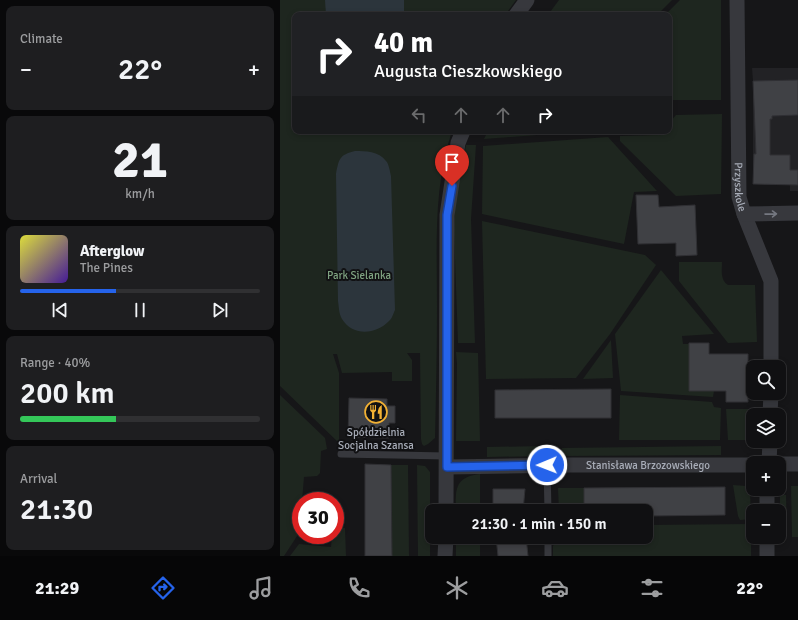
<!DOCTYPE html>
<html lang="en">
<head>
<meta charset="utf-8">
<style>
  body { margin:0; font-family:Signika,sans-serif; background:#1e1e20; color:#f1f3f6; height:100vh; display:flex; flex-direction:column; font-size:15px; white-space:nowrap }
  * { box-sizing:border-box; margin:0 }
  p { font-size:13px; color:#9c9d9f }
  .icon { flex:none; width:22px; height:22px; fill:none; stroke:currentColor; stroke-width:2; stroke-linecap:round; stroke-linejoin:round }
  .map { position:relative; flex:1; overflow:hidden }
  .side { display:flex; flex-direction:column; gap:6px; padding:6px; background:#09090a; width:280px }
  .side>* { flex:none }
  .top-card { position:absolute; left:12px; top:12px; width:380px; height:122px; border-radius:8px; box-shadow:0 2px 6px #0003,0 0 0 1px #303032; background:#202124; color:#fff; overflow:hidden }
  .controls { position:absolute; left:466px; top:360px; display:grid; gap:8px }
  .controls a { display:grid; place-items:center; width:40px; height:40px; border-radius:8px; background:#101012; box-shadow:0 2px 6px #0003,0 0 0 1px #303032; font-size:20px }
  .speed { position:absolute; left:12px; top:492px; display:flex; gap:8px; font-size:20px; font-weight:700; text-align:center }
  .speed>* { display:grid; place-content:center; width:52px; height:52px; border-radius:50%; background:#101012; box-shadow:0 2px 6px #0003,0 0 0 1px #303032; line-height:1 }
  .speed .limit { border:6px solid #d22; background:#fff; color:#111 }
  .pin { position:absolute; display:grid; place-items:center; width:34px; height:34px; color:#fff; margin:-41px -17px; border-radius:50% 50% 50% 0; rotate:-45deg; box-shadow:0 0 4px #0007 }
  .pin .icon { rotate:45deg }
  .me { position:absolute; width:44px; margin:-22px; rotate:269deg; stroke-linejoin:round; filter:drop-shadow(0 0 3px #0008) }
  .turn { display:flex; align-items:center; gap:14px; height:84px; padding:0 16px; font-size:18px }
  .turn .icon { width:52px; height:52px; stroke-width:2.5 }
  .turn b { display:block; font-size:28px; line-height:34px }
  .lanes { display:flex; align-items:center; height:38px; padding:0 16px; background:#0003; justify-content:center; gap:20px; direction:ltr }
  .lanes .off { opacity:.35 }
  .big { font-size:30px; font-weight:600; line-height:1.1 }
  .side .tile { flex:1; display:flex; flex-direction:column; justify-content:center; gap:6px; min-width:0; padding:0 14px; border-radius:8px; background:#1e1e20 }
  .side .dial { align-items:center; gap:0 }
  .dial b { font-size:52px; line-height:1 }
  .song { display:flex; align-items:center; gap:12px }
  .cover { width:48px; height:48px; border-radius:6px; background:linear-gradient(135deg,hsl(60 70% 55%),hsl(260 70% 35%)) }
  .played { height:4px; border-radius:2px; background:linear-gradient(90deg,#2563eb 40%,#303032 40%) }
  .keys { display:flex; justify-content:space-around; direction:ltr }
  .heat { display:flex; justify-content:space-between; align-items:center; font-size:22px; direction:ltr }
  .charge { height:6px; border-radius:3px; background:linear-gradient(90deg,#34c759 40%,#303032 0) }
  .trip { position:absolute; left:145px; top:504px; width:228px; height:40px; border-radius:8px; background:#101012; box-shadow:0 2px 6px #0003,0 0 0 1px #303032; font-weight:600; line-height:40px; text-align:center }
  .tab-bar { display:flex; height:64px; justify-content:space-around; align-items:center; background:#060607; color:#9c9d9f }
  .tab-bar .icon { width:28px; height:28px }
  .tab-bar .on { color:#2563eb }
  .tab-bar b { font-size:18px; color:#f1f3f6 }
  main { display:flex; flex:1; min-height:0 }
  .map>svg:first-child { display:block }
  .built { fill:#222225 }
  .green { fill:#1e261f }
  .water { fill:#2c353c }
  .building { fill:#404145; stroke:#303034 }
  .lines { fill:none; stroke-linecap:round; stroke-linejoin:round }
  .lane { stroke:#37383d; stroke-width:7 }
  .street { stroke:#37383d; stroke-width:15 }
  .oneway { stroke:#757881 }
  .route-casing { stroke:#184099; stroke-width:10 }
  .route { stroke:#2563eb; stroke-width:7 }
  .labels { text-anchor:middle; stroke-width:4; stroke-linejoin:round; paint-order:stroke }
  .street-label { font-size:11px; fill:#a8adb8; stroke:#111113 }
  .park-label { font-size:11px; fill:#7fa381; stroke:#111113 }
  .poi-label { font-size:11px; fill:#a8adb8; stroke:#111113 }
</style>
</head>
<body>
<main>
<section class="side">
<div class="tile"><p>Climate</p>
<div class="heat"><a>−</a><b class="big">22°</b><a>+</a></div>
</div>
<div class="tile dial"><b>21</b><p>km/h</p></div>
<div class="tile">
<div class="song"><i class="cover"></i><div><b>Afterglow</b><p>The Pines</p></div></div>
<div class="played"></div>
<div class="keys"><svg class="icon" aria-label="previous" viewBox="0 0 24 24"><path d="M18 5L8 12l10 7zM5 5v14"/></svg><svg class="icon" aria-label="pause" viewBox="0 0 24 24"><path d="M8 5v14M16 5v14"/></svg><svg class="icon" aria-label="next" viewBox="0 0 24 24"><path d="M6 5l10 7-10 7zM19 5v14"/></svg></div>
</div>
<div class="tile"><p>Range · 40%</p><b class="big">200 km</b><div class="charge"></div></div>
<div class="tile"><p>Arrival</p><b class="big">21:30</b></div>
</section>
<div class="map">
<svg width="518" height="556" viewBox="0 0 518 556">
  <rect width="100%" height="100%" fill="#161618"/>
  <polygon class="built" points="472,68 518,68 518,191 510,191 510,185 473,184 473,81"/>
  <g class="green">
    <path d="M0 0H236L225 15H15V131H172C153 187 157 248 157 306 157 350 156 394 155 438L148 444 144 446 142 444 141 439 140 353H127L132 360V381H112V372L62 373 57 354H53L59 373V443L0 386Z"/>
    <polygon points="279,0 392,0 377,15 268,15"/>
    <polygon points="400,0 441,0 441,100 389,100 389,15 385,15"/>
    <polygon points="442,114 441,194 396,196 340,141 340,136 381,135 381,131 389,131 389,123 396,115"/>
    <polygon points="208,131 309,131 204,139"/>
    <polygon points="328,137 377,191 354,192 344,244 202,214 203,146"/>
    <polygon points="186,145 196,145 191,219 195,343 178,343 174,230 175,201"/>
    <polygon points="202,221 365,255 376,265 330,334 296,378 206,379"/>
    <path d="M399 262H442C442 270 440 280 448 285H475L477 342 448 343 399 281Z"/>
    <polygon points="381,270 434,334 402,336 403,344 409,344 409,391 434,391 433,397 341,391 335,334"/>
    <polygon points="331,340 333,378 303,379"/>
    <polygon points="176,352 198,353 200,441 176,441 177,363"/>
    <polygon points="0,395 45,438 47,449 41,451 40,473 37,476 24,477 22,501 21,501 19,533 4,556 0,556"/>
    <polygon points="340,395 432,402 434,407 441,408 440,440 339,440"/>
    <polygon points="446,409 477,409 477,415 473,415 473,440 448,440"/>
    <polygon points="263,446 263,456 207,457 207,447"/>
    <polygon points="441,446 441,455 282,456 282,448"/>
    <polygon points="111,465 128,465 129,556 112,556"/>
    <polygon points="137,465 145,466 150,472 150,556 138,556"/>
    <path d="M200 474V511H176C175 489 175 477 200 474Z"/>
    <polygon points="453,485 466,486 470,491 471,519 460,520 458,516"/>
    <polygon points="511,486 518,486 518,537 512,537"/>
    <polygon points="278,488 304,488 304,511 279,511"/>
    <polygon points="500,495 506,495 507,536 500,536"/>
    <polygon points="471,524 471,556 273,556 273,546 279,537 366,537 366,525"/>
    <polygon points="55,528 65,528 66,556 10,556 19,544 51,547 52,535 55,535"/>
    <rect x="176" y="537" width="24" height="19"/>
  </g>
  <g class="water">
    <polygon points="45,0 124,0 124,15 46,15"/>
    <path d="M75 151C85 151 99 151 106 161 109 164 110 172 111 176L115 310C113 314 112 319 109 321 97 334 73 337 62 319 59 314 59 308 58 301L56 174C59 159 59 155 75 151Z"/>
  </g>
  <g class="building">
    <polygon points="518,80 518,115 492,116 492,119 490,119 490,155 510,155 510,170 518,170 518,185 473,184 474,154 476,154 473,81"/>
    <polygon points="356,195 378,195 379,207 415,205 417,255 396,256 396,243 358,244"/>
    <polygon points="409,343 429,343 429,354 468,354 468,402 446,402 446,391 409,391"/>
    <polygon points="331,389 331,418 215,418 215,390"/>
    <polygon points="69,398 107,399 107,406 115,406 115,423 109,423 109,438 68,437"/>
    <polygon points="85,464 111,465 112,556 85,556"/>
    <polygon points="445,487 445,515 366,516 366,511 304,511 304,488"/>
    <polygon points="213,489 245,489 243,511 213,511"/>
    <polygon points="216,537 246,537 248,556 218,556"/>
  </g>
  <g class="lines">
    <g class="lane">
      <polyline points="61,454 167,456"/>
      <polyline points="267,465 268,511"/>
      <polyline points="268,537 268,556"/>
    </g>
    <g class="street">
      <path id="s1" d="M457 0 459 197 464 214 491 281V367"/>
      <polyline points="236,15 247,0"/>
      <polyline points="464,214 518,213"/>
      <polyline points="490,415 491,393"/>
      <polyline points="489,463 490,441"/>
      <polyline points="499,464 518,464"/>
      <path id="s2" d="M167 467 291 465H473"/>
      <polyline points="166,511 167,215 178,143 183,131"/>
      <polyline points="487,511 487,489"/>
      <polyline points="165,556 166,537"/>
      <polyline points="487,556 487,537"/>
    </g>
  </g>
  <defs><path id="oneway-shaft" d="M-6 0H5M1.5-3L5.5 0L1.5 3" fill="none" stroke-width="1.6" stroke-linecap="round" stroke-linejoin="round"/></defs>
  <use class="oneway" href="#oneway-shaft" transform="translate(491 214) rotate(-1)"/>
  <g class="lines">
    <g class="route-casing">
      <polyline id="route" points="172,186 167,215 167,467 267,465"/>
    </g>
    <use href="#route" class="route"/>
  </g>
  <defs>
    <g id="restaurant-ring" transform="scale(1.15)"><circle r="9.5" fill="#111113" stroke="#f2b134" stroke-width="1.5"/><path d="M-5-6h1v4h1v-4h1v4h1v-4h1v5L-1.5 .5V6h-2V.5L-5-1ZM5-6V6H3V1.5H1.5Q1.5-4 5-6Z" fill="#f2b134"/></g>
  </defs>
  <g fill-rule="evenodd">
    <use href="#restaurant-ring" x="96" y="412"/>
  </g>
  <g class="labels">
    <g class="street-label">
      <text dy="4" stroke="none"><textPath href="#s1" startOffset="187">Przyszkole</textPath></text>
      <text dy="4" stroke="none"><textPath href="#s2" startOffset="201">Stanisława Brzozowskiego</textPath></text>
    </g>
    <g class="park-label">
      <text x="79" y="279">Park Sielanka</text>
    </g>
    <g class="poi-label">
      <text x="96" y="436">Spółdzielnia<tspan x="96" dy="13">Socjalna Szansa</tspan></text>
    </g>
  </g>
</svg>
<div class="controls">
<a><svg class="icon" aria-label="search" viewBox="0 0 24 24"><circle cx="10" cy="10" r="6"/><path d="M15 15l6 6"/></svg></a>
<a><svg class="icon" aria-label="layers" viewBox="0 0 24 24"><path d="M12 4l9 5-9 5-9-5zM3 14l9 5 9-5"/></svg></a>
<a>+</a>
<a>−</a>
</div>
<div class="speed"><div class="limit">30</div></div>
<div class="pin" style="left:172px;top:186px;background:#d93025"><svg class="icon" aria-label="arrive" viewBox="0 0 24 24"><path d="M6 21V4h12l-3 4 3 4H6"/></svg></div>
<svg class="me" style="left:267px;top:465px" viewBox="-20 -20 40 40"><circle r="17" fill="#2563eb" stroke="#fff" stroke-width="3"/><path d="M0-11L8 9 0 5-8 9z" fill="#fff"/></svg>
<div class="trip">21:30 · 1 min · 150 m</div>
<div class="top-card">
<div class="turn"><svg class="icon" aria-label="right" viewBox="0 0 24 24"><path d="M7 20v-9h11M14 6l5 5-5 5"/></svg><div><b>40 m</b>Augusta Cieszkowskiego</div></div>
<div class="lanes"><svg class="icon off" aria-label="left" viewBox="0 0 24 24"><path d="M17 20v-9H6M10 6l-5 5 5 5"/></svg><svg class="icon off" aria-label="ahead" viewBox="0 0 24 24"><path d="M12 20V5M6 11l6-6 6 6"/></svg><svg class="icon off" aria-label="ahead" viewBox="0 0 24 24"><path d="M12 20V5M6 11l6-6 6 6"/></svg><svg class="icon" aria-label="right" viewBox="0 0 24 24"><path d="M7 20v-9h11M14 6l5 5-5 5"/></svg></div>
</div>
</div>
</main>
<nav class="tab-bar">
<b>21:29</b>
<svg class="icon on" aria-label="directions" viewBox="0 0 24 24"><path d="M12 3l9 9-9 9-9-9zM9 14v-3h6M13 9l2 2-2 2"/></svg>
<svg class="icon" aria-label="music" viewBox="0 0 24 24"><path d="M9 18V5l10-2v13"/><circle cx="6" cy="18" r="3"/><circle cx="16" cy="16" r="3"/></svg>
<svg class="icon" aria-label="phone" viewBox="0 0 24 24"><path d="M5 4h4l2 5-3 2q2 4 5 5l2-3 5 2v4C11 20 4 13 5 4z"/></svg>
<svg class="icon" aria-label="climate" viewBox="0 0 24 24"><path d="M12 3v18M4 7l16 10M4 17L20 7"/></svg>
<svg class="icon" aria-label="car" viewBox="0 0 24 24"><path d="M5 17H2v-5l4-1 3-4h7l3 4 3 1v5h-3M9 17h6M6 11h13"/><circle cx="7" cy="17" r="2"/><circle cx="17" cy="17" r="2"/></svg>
<svg class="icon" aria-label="filters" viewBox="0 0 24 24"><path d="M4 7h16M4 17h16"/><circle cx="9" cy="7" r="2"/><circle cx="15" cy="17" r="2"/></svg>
<b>22°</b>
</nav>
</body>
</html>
